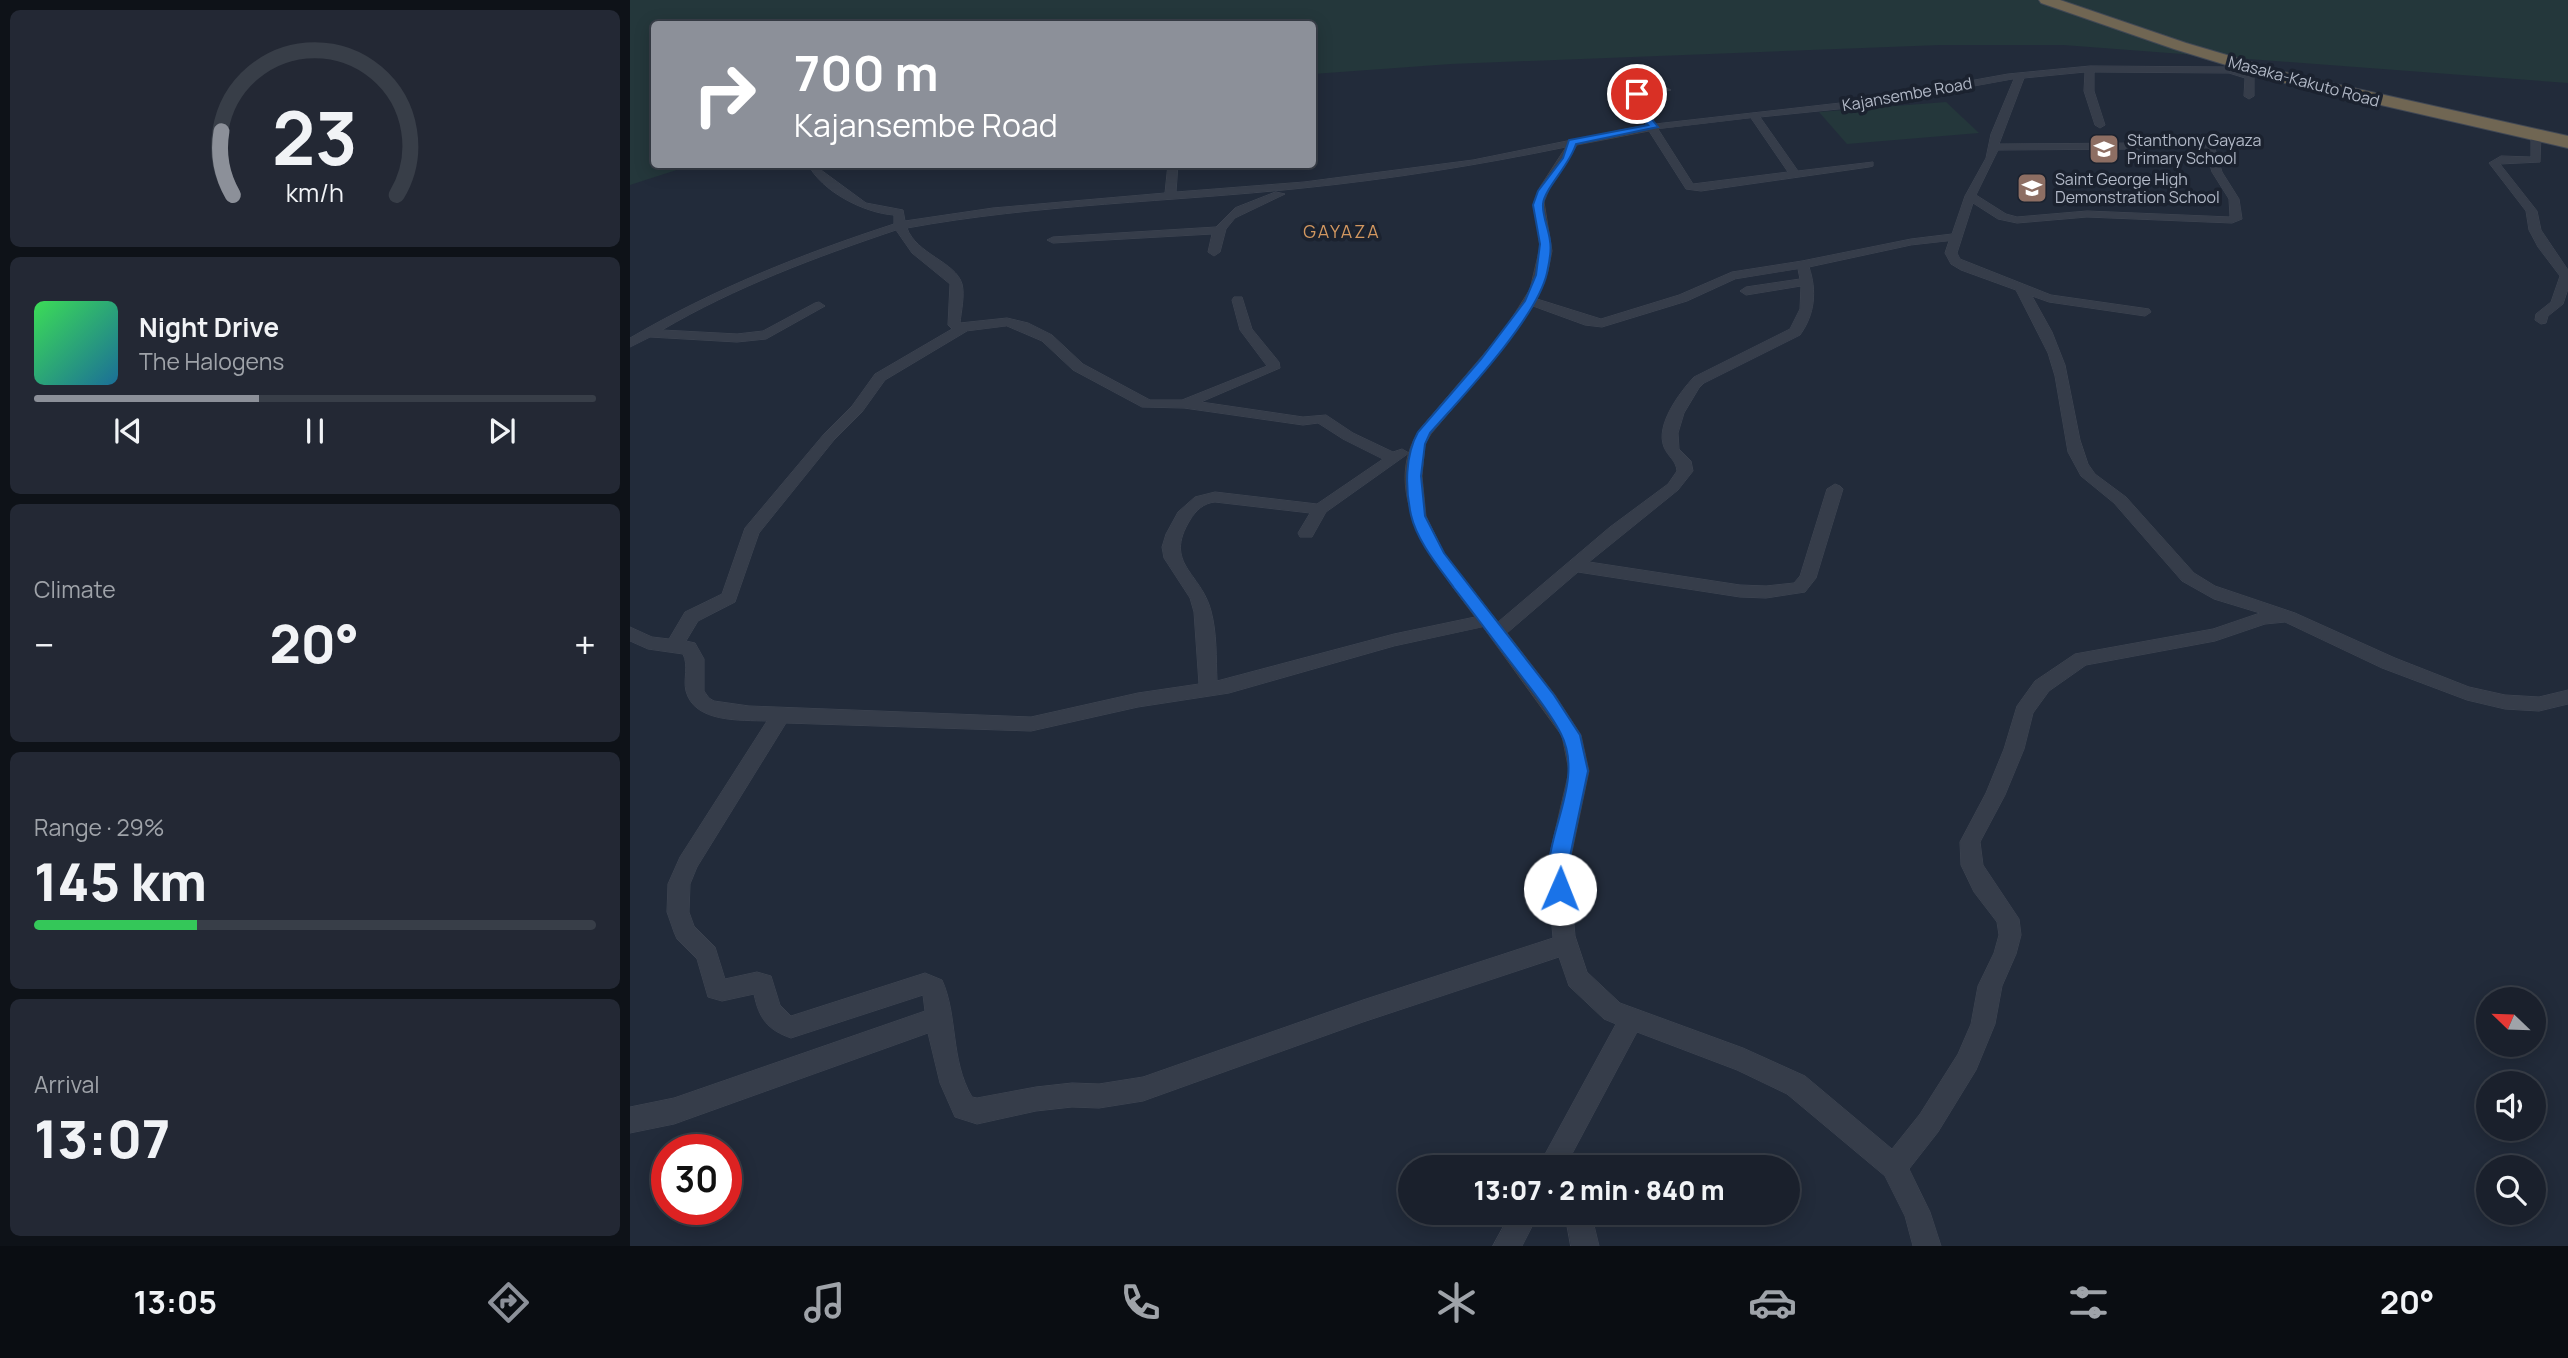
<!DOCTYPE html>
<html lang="en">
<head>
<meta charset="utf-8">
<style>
  body { margin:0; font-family:Manrope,sans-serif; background:#232834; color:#f1f3f6; height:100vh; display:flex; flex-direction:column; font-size:26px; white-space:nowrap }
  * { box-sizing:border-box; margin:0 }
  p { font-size:23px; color:#9fa3a9 }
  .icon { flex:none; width:38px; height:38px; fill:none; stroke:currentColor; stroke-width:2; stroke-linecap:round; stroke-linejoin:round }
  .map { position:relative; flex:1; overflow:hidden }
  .panel { display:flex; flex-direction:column; gap:10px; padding:10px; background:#0e1218; width:630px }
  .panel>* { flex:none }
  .banner { position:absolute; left:21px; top:21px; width:665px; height:147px; border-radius:7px; box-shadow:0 4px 18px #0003,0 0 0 2px #383e48; background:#8c9099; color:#fff; overflow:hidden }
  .needle { width:46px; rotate:293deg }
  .tools { position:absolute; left:1846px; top:987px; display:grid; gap:14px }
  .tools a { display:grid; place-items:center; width:70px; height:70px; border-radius:50%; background:#1a202c; box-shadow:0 4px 18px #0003,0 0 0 2px #383e48; font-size:35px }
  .speed { position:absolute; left:21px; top:1134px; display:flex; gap:14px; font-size:35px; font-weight:700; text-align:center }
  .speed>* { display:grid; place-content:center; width:91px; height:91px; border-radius:50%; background:#1a202c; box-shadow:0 4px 18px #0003,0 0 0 2px #383e48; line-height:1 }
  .speed .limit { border:10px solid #d22; background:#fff; color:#111 }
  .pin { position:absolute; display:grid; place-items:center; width:60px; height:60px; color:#fff; margin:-30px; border:4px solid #fff; border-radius:50%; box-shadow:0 2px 7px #0007 }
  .me { position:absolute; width:77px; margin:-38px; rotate:1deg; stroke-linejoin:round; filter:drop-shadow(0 0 5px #0008) }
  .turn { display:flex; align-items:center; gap:24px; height:147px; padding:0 28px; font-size:32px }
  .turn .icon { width:91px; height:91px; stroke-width:2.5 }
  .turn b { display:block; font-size:49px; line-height:60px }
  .big { font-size:52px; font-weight:800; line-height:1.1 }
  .panel .card { flex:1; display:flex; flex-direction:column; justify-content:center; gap:10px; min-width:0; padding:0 24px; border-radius:10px; background:#232834 }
  .panel .dial { align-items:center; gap:0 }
  .dial svg { height:182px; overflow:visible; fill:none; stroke:#383e48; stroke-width:7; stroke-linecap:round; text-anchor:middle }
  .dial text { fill:#f1f3f6; stroke:none }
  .song { display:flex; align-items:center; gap:21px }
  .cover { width:84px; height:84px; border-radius:10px; background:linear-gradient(135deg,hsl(130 70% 55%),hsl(200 70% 35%)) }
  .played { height:7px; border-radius:4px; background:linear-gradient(90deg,#8c9099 40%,#383e48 40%) }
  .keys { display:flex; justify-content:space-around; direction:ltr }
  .heat { display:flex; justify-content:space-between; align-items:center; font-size:38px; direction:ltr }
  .charge { height:10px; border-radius:5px; background:linear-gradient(90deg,#34c759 29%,#383e48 0) }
  .trip { position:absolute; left:768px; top:1155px; width:402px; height:70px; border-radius:35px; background:#1a202c; box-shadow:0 4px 18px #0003,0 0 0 2px #383e48; font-weight:800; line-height:70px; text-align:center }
  .dock { display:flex; height:112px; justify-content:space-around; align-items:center; background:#0a0d12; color:#9fa3a9 }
  .dock .icon { width:49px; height:49px }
  .dock .on { color:#8c9099 }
  .dock b { font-size:32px; color:#f1f3f6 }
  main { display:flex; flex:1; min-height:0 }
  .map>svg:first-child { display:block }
  .green { fill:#24373b }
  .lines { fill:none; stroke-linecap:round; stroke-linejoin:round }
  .street-casing { stroke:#3f4653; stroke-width:1 }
  .highway-casing { stroke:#414855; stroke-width:2 }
  .street { fill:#363d4a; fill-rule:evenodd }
  .highway { fill:#706653; fill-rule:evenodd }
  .route { fill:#1a73e8; stroke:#114b97; stroke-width:2 }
  .labels { text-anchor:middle; stroke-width:7; stroke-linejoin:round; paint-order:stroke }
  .far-street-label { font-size:16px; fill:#b1b8c6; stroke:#1b222f }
  .far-poi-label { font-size:16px; fill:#b1b8c6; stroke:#1b222f; text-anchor:start }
  .far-quarter-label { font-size:18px; letter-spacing:2px; fill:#d29760; stroke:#1b222f }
</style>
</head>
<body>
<main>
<section class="panel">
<div class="card dial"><svg viewBox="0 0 100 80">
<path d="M14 69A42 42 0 1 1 86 69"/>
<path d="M14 69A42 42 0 0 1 9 41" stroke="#8c9099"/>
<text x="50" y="56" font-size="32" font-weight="700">23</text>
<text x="50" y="72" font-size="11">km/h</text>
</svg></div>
<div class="card">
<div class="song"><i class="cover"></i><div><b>Night Drive</b><p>The Halogens</p></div></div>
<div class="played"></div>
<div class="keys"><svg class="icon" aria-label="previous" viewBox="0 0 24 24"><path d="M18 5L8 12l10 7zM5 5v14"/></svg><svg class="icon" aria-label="pause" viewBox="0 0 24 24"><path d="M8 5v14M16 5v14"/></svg><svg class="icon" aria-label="next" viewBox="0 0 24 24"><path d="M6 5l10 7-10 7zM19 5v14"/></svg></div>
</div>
<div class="card"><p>Climate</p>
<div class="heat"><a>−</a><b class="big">20°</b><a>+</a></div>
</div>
<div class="card"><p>Range · 29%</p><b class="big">145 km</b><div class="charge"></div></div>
<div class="card"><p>Arrival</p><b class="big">13:07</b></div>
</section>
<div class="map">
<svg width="1938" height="1246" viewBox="0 0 1938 1246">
  <rect width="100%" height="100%" fill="#222b3a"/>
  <g class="green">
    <polygon points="0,0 1938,0 1938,83 1433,45 1311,45 821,64 683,74 682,24 24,24 24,164 62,165 0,185"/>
    <polygon points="1316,102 1349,133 1217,144 1189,112"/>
  </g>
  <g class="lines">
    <g class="street-casing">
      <g id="street">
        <path d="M1612 63 1616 66 1609 70 1624 77V96L1619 99 1614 96 1615 78 1599 73 1464 72V91L1475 125 1470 128 1465 125 1454 91 1455 72 1394 78 1369 144 1509 143 1514 146 1509 149 1368 150 1346 195 1376 214 1387 217 1457 211 1600 217 1599 199 1582 172 1573 142 1578 139 1583 142 1592 172 1609 199 1612 219 1602 223 1457 217 1387 223 1368 219 1343 203 1327 253 1330 259 1421 295 1519 309 1521 312 1515 316 1419 302 1402 296 1422 332 1435 365 1450 440 1458 464 1465 474 1496 497 1564 573 1585 586 1665 613 1765 658 1839 687 1875 695 1909 697 1938 690V704L1909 711 1875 709 1837 700 1752 668 1655 622 1635 624 1585 641 1456 665 1419 691 1403 713 1394 749 1375 795 1350 842 1353 865 1389 919 1391 935 1386 954 1372 986 1365 1024 1346 1070 1308 1132 1279 1169 1300 1212 1311 1246H1283L1275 1216 1255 1176 1157 1094 1107 1070 1007 1032 935 1167H908L986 1024 974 1019 939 986 929 957 733 1022 513 1101 469 1108 442 1107 406 1111 347 1124 325 1117 310 1083 298 1033 44 1124 0 1133V1107L44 1098 295 1011 293 995 161 1038C138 1030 129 1019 124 994L92 1001 78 997 67 959 47 939 44 932 37 912 38 884 50 857 137 721C111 720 64 723 56 691 53 679 59 666 53 654L18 649 0 641V627L22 637 39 639 55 612 92 594 115 528 194 434 222 406 245 374 322 329 318 325 320 284 282 253 266 230C186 257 105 287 32 330L107 334 133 331 185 303 189 302 195 306 136 339 107 342 20 337 0 347V338C84 289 172 254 264 224V215C234 213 191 191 178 164H188L191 170 236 203 273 210 275 221 363 208 535 193 538 164H548L546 192 674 182 843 160 1016 125 1003 94C1013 86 1030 84 1041 90L1013 95 1025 124 1228 101 1378 74 1460 66 1599 67ZM1384 79 1361 134 1356 158 1335 196 1322 234 1281 239 1172 261 1102 272 1049 295 971 319 907 299 918 271 922 251 914 202 920 187 947 145 1019 131 1056 189 1071 191 1239 167 1243 166V162L1168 171 1130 117 1228 107ZM1121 118 1158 172 1063 184 1028 129ZM936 147 910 187 904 202 910 247 900 289 875 329 790 429C747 494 807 566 845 617L764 634 587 681C586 658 587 633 581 611 571 572 533 564 560 520 566 510 574 503 585 502L680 513 668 533 670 537H682L696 512 779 453 772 449 763 452 723 433 696 415 673 417 571 402 650 368 649 362 622 329 612 297H604L602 300 610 330 637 366 552 400H520L453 364 422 335 398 323 377 318 330 323C331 312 335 295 332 284 326 262 286 254 277 228 408 204 541 202 673 188 761 179 849 165 936 147ZM1319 241 1315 253 1321 264 1331 270 1386 290 1418 353 1425 376 1438 452 1451 476 1484 503 1552 581 1584 599 1630 613 1583 629 1445 654 1405 681 1387 706 1374 749 1356 793 1330 842 1331 865 1344 892 1367 922 1369 935 1364 953 1348 986 1341 1024 1328 1054 1290 1114 1262 1149 1175 1076 1113 1048 990 1003 957 972 945 936 939 866 959 771 951 735 925 695 877 633 948 572 1110 597 1136 598 1175 592 1186 578 1213 489 1210 486 1205 484 1197 489 1170 576 1164 583 1136 586 1110 585 959 562 1048 490 1063 471 1061 461 1049 449 1048 433 1054 413 1069 388 1074 383 1170 335C1185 314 1187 291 1179 267L1281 245ZM1168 269 1170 279 1116 287 1110 291 1116 295 1171 286 1170 309 1160 329 1064 377C1050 392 1025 425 1034 447 1038 457 1046 460 1047 471L1038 484 980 527 868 622 814 553 796 516 792 476 795 444 801 434 866 357 903 306 955 325 972 327 1057 301 1105 279ZM377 326 412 341 443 370 512 407 554 408 673 425 688 423 713 439 753 459 687 504 585 492 565 497 548 512 536 534 532 547 534 558 560 598 564 612 569 684 508 693 401 717 119 706 84 701 79 698 74 691V659L65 643 56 641 68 621 105 602 129 533 204 440 232 412 255 380 337 331ZM853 627 932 736 939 771 917 866 923 938 733 1000 513 1077 469 1084 442 1083 406 1087 347 1098 342 1097C320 1060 328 1015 312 980L295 973 161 1016 150 1005 141 976 127 972 95 979 85 947 64 926 59 912 60 884 67 867 156 723 401 731 508 707 599 693 764 646Z"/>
        <polygon points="1906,132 1911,135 1910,162 1870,164 1907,211 1911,230 1938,270 1938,289 1933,304 1918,316 1916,323 1911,324 1905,320 1906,314 1921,302 1930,276 1908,247 1899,230 1896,211 1859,163 1871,156 1901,157 1901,135"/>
        <polygon points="646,192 655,194 605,218 596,229 590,252 584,256 578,252 582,234 423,243 417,240 423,237 586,227 605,208"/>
        <polygon points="881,1213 909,1213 892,1246 863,1246"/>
        <polygon points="935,1213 961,1213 969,1246 941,1246"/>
      </g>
    </g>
    <g class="highway-casing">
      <polygon id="highway" points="1409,0 1430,0 1556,43 1665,75 1938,136 1938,148 1655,83 1544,49 1411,3"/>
    </g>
    <use href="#street" class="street"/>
    <use href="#highway" class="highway"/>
  </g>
  <path class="route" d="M1004 92 1012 94 1018 114 1028 127 946 144C940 165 914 189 913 204 912 215 919 230 920 241 922 251 919 264 917 273 907 318 832 397 800 433L795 444 791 476 795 516 814 553 924 695 950 735 958 771 938 866 940 889 937 895 930 898 924 895C902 850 958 787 931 734 920 712 903 692 889 673 867 645 846 616 824 588 808 566 787 541 781 515 775 488 775 455 788 432L851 359 895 301 906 275 910 244 903 205 908 191 933 158 939 140 1018 125 1009 115Z"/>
  <defs>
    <g id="school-square" transform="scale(1.575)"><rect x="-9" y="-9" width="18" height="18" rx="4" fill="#8d6e63" stroke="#1b222f"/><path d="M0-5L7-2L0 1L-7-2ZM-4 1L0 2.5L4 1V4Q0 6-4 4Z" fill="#fff"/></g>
  </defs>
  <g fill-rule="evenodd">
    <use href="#school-square" x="1474" y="149"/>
    <use href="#school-square" x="1402" y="188"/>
  </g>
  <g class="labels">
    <g class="far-street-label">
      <text transform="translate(1674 81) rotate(15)" y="6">Masaka-Kakuto Road</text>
      <text transform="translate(1277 94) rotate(-10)" y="6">Kajansembe Road</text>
    </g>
    <g class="far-poi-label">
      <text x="1497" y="146">Stanthony Gayaza<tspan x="1497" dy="18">Primary School</tspan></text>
      <text x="1425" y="185">Saint George High<tspan x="1425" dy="18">Demonstration School</tspan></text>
    </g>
    <g class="far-quarter-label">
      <text x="712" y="238">GAYAZA</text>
    </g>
  </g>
</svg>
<div class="tools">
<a><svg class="needle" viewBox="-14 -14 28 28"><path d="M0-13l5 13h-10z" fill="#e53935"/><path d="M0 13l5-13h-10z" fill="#9fa3a9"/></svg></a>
<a><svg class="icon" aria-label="sound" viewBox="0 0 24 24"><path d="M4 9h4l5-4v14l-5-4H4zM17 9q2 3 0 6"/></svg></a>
<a><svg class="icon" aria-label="search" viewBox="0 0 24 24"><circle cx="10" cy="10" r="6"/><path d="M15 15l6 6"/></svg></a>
</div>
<div class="speed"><div class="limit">30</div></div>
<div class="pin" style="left:1007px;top:94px;background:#d93025"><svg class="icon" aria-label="arrive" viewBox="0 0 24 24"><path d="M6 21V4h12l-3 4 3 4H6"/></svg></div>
<svg class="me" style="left:930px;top:889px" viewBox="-20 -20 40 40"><circle r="19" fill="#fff"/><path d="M0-13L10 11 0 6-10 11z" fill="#1a73e8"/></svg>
<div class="trip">13:07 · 2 min · 840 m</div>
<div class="banner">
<div class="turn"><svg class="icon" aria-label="right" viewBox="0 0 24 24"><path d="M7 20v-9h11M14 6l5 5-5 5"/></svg><div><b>700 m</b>Kajansembe Road</div></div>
</div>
</div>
</main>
<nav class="dock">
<b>13:05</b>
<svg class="icon on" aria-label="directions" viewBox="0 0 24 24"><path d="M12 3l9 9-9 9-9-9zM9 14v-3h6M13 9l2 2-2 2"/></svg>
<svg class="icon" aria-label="music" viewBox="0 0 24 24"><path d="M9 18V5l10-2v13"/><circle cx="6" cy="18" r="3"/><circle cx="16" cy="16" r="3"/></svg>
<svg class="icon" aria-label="phone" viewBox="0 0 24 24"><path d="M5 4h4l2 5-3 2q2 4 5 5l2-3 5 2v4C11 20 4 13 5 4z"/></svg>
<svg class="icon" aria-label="climate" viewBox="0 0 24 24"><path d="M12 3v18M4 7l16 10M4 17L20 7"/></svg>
<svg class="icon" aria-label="car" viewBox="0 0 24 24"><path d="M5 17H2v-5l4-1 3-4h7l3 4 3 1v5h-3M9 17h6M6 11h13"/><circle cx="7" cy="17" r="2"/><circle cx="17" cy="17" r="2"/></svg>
<svg class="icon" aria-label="filters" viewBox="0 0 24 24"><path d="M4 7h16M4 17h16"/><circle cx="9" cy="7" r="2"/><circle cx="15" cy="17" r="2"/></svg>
<b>20°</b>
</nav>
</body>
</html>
